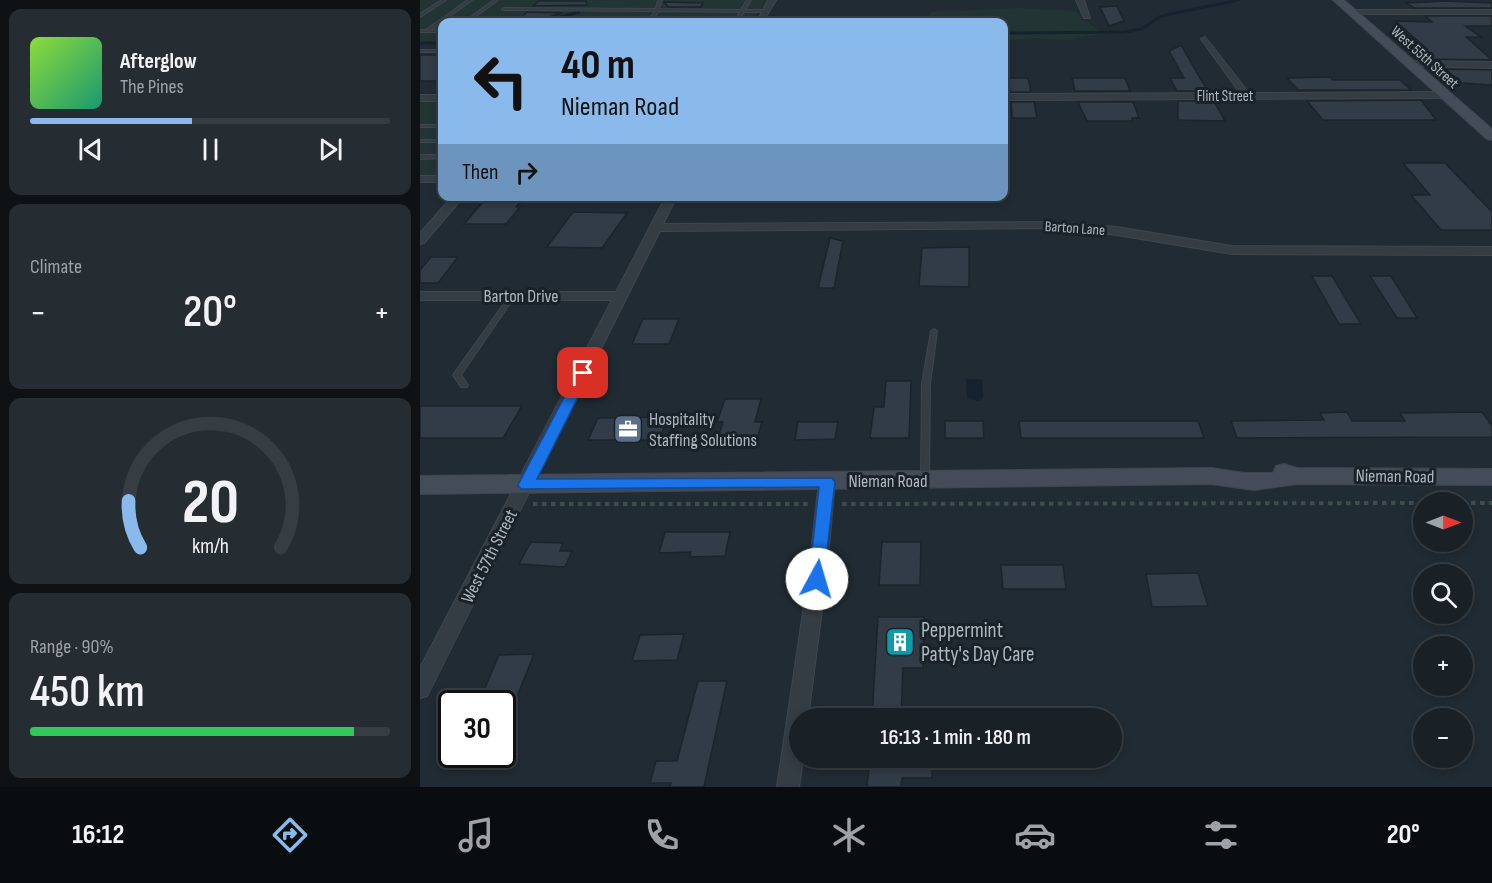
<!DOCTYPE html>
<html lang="en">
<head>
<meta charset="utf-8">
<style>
  body { margin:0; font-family:"Sofia Sans Condensed",sans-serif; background:#262d32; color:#f1f3f6; height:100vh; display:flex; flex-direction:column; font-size:22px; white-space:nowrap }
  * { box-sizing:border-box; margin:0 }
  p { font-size:20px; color:#9fa3a7 }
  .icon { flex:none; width:33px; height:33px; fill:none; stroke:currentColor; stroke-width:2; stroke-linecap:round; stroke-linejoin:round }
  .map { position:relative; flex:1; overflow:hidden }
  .panel { display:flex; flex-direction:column; gap:9px; padding:9px; background:#0e1215; width:420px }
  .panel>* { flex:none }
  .top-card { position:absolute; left:18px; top:18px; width:570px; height:183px; border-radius:12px; box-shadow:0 3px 9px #0003,0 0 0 2px #373e43; background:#89baeb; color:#111; overflow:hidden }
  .needle { width:39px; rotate:90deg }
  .fabs { position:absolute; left:993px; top:492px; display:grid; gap:12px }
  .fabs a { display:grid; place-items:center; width:60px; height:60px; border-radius:50%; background:#192026; box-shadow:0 3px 9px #0003,0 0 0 2px #373e43; font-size:30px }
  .speed { position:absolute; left:18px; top:690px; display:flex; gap:12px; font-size:30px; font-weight:700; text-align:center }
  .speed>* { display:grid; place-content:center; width:78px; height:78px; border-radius:50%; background:#192026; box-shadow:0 3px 9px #0003,0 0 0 2px #373e43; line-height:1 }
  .speed .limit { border:3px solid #111; border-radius:9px; background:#fff; color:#111 }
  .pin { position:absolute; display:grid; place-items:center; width:51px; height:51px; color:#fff; margin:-26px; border-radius:12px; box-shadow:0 3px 9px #0006 }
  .me { position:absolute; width:66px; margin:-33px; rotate:6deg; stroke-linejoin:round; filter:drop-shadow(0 0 4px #0008) }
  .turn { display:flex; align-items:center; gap:21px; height:126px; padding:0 24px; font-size:27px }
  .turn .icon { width:78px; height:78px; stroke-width:2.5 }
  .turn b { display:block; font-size:42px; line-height:51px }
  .then { display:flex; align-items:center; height:57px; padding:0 24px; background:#0003; gap:12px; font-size:22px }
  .big { font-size:45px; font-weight:600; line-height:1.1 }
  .panel .card { flex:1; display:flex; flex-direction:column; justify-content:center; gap:9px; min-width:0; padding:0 21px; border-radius:12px; background:#262d32 }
  .panel .dial { align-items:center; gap:0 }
  .dial svg { height:156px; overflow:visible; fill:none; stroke:#373e43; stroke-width:7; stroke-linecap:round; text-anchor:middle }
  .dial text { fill:#f1f3f6; stroke:none }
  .song { display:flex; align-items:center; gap:18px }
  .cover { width:72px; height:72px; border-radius:9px; background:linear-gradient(135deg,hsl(90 70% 55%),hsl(160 70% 35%)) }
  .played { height:6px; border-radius:3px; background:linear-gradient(90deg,#89baeb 45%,#373e43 45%) }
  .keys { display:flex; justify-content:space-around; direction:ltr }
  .heat { display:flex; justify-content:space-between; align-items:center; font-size:33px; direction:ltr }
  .charge { height:9px; border-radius:4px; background:linear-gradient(90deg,#34c759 90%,#373e43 0) }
  .trip { position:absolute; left:369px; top:708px; width:333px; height:60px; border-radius:30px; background:#192026; box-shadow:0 3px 9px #0003,0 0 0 2px #373e43; font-weight:600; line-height:60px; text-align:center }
  .tabs { display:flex; height:96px; justify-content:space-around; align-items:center; background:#0a0d0f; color:#9fa3a7 }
  .tabs .icon { width:42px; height:42px }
  .tabs .selected { color:#89baeb }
  .tabs b { font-size:27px; color:#f1f3f6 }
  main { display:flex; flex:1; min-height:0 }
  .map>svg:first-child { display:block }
  .green { fill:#233434 }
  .water { fill:#16232f }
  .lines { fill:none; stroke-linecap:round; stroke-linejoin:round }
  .stream { stroke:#16232f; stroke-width:3 }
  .building { fill:#313c47; stroke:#1c242b; stroke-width:1.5 }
  .lane-casing { stroke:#3e464e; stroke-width:2 }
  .street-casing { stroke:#3e464e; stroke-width:2 }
  .secondary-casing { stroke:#3e464e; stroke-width:2 }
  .path-far1 { stroke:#3c4d4d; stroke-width:2; stroke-dasharray:2 2; stroke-linecap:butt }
  .path { stroke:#3c4d4d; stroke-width:4; stroke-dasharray:4.5 4.5; stroke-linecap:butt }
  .lane { fill:#343d44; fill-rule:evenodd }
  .street { fill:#343d44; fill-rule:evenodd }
  .secondary { fill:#434c57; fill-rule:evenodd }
  .route { fill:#1a73e8; stroke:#114b97; stroke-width:1.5 }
  .labels { text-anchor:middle; stroke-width:6; stroke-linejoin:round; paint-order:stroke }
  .far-street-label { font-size:15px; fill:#aeb8c1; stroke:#1a2229 }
  .street-label { font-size:18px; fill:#aeb8c1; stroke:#1a2229 }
  .poi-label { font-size:18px; fill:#aeb8c1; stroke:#1a2229; text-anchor:start }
  .near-poi-label { font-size:21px; fill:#aeb8c1; stroke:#1a2229; text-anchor:start }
</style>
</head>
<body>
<main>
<section class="panel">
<div class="card">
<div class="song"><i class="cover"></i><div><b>Afterglow</b><p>The Pines</p></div></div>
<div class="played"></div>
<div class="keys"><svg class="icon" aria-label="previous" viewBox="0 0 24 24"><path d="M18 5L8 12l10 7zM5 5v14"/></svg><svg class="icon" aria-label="pause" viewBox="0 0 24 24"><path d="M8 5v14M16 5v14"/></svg><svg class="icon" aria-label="next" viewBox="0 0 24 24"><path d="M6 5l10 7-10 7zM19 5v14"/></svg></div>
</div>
<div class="card"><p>Climate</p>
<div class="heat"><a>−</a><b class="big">20°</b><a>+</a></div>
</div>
<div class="card dial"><svg viewBox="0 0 100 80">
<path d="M14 69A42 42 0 1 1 86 69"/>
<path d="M14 69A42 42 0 0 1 8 45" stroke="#89baeb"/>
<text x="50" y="56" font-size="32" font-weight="700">20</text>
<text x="50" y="72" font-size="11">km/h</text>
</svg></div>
<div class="card"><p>Range · 90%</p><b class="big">450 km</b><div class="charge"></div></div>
</section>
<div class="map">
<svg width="1072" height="787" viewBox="0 0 1072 787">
  <rect width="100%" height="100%" fill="#212b33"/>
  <g class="green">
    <polygon points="0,0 346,0 333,22 22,22 22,42 0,42"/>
    <path d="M599 8 655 11C662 23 675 24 682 34L648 40 614 38 584 41V22H514L519 20 508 16 511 12Z"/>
    <rect x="0" y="102" width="22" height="73"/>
  </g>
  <polygon class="water" points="546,379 562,379 563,398 560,401 547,399"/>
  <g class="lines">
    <g class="stream">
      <polyline points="122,22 159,12"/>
      <polyline points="584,33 704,32 722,29 741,16 819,0"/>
      <polyline points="0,43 22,43"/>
    </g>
  </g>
  <g class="building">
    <polygon points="119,1 166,1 167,5 113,6"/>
    <polygon points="1026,1 1072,3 1072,8 994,8 987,3"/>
    <polygon points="244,2 283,3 281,7 248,7"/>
    <polygon points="697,6 704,21 689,26 680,7"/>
    <polygon points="107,12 142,13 111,22 97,22"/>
    <polygon points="1005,16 1072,16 1072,26 1045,26 1061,37 1046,37 1072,60 1013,59 1000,48 1006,48 975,21 1012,22"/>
    <polygon points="761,45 780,78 788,91 757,91 750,78 764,78 749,51"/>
    <rect x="0" y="55" width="22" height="26"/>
    <polygon points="1025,69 1072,70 1072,85 1042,83"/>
    <polygon points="910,77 913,80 980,80 991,90 878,90 867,78"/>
    <polygon points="588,78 608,78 611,92 590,92"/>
    <polygon points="652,78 705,78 710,91 655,91"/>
    <polygon points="1001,100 1016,120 903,120 887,101"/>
    <polygon points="758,101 794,101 805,121 758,120"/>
    <polygon points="591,102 614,102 617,118 592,118"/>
    <polygon points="658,102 713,102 719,118 712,118 713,121 667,121"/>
    <polygon points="983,163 1025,163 1072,212 1072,230 1021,230 991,195 1010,195"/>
    <polygon points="68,196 105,196 96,207 100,207 86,224 44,224"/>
    <polygon points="153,212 207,213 182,248 127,247"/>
    <polygon points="410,238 423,241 414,288 398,288"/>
    <polygon points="549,247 549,287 499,286 502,248"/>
    <polygon points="11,257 38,257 18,283 0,283 0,270"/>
    <polygon points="892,276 912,276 941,324 919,324"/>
    <polygon points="950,276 971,276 997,318 977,318"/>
    <polygon points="223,319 259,319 249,344 212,344"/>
    <polygon points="466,381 491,381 489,438 450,438 454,407 464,407"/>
    <polygon points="305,399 341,399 335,422 342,422 337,439 298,438 303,422 297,422"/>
    <polygon points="0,406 102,406 83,438 0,438"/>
    <polygon points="927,412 932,421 985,421 980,413 1062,412 1072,426 1072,437 817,438 811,421 904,420 900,413"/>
    <polygon points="248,417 239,440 168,440 178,418"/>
    <polygon points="525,421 563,421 564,438 525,438"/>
    <polygon points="599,421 778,421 784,438 601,438"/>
    <polygon points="378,422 418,422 415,439 375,440"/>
    <polygon points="245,532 310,532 305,556 270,557 271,552 239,553"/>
    <polygon points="111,542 143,543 140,551 152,551 145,567 99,564"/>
    <polygon points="462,542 501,542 500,585 459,585"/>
    <polygon points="581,565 643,565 646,589 583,589"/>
    <polygon points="778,573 788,606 732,607 726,574"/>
    <polygon points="458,617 504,617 503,668 483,668 481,718 452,718"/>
    <polygon points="264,634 257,660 212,661 220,635"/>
    <polygon points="114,654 94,704 58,704 79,655"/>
    <polygon points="278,681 307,681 284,787 250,787 251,783 230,783 236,761 257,761"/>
    <polygon points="37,754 88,754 82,769 30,770"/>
    <polygon points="450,758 512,758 512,778 482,778 481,787 447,787"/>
  </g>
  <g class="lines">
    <g class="lane-casing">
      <g id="lane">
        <polygon points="22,0 26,0 0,17 0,14"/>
        <polygon points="48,0 52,0 11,30 22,30 22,32 0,32 0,30 6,30"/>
        <polygon points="74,0 78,0 48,22 44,22"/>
        <polygon points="238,0 242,0 239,9 321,10 327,0 331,0 325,10 346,10 348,11 346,12 324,12 318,22 314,22 320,12 239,11 231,22 227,22 235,11 84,10 82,9 84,8 236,9"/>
        <rect x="0" y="50" width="22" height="2"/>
        <rect x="0" y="125" width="22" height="2"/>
        <rect x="0" y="140" width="22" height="2"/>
        <polygon points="0,155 22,155 22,158 0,159"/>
        <polygon points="92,294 95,296 41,375 48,385 47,387 41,387 33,375 90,295"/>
        <polygon points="514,329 517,331 510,384 509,479 508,481 502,481 501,479 502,384 511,331"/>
      </g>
    </g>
    <g class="street-casing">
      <g id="street">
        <polygon points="348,0 356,0 343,22 337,22"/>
        <polygon points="656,0 664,0 670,18 664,18"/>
        <polygon points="932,10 1072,10 1072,14 929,14"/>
        <polygon points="785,37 829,93 1026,92 1030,95 1026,98 584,100 584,94 820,93 781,39"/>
        <polygon points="992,61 1072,62 1072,68 989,66 988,64"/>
        <rect x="0" y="95" width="22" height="6"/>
        <rect x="0" y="176" width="22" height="6"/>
        <polygon points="33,196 44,196 4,243 0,244 0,233"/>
        <polygon points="246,196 257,196 243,224 636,222 697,227 812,246 1072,247 1072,255 812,254 697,235 636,228 240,231 7,696 0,698 0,668 192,300 0,300 0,292 196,292"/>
        <polygon points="407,475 413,477 415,481 406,579 388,718 380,718 380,758 383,758 379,787 357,787 388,579 399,481 401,477"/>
      </g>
    </g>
    <g class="secondary-casing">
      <g id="secondary">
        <polygon points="913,0 924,0 1072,129 1072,140 1067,139"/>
        <polygon points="864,464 877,468 1072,469 1072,485 877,484 834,490 791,484 0,494 0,476 791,468 824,473 853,473 856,466"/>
      </g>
    </g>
    <polyline class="path-far1" points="76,22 84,21"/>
    <g class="path">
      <polyline points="1042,503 1072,503"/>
      <polyline points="113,504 388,504"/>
      <polyline points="422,504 1004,503"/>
    </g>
    <use href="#lane" class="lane"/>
    <use href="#street" class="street"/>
    <use href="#secondary" class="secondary"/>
  </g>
  <polygon class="route" points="163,369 170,373 117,479 412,478 415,482 403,584 391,584 389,579 399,487 101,489 98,485 157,373"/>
  <defs>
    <g id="office-square" transform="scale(1.5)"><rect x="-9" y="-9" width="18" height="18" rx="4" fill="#5c6f8a" stroke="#1a2229"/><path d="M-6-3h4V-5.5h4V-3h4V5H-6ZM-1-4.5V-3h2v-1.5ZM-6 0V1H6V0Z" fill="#fff"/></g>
    <g id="building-square" transform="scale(1.5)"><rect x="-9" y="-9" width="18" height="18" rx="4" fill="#0f9aa8" stroke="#1a2229"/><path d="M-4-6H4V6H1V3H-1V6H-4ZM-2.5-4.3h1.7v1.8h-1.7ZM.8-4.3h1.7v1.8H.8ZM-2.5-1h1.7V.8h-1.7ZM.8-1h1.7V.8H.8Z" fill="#fff"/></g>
  </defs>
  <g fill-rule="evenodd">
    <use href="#office-square" x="208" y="429"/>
    <use href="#building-square" x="480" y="642"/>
  </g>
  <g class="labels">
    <g class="far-street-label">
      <text transform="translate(1005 57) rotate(42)" y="5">West 55th Street</text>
      <text x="805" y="101">Flint Street</text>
      <text transform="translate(655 228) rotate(4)" y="5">Barton Lane</text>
    </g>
    <g class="street-label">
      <text x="101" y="302">Barton Drive</text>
      <text transform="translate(975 476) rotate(1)" y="6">Nieman Road</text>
      <text x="468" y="487">Nieman Road</text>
      <text transform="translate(69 556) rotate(-63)" y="6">West 57th Street</text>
    </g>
    <g class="poi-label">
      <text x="229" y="425">Hospitality<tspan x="229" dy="21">Staffing Solutions</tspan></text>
    </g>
    <g class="near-poi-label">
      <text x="501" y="637">Peppermint<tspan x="501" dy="24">Patty's Day Care</tspan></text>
    </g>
  </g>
</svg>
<div class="fabs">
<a><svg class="needle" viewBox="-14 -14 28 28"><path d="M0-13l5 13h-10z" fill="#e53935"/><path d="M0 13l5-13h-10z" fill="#9fa3a7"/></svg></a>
<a><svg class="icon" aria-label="search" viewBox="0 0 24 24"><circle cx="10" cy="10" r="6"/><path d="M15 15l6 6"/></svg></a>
<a>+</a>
<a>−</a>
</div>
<div class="speed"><div class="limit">30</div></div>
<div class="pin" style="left:163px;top:373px;background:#d93025"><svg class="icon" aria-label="arrive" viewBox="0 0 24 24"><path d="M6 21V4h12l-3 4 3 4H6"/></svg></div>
<svg class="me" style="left:397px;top:579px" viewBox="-20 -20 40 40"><circle r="19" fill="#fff"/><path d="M0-13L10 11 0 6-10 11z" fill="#1a73e8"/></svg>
<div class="trip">16:13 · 1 min · 180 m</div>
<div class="top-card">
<div class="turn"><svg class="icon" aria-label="left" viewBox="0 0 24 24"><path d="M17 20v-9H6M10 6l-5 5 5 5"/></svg><div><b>40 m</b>Nieman Road</div></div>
<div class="then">Then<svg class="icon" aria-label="right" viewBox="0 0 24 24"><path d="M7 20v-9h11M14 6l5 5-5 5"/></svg></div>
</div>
</div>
</main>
<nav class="tabs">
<b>16:12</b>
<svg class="icon selected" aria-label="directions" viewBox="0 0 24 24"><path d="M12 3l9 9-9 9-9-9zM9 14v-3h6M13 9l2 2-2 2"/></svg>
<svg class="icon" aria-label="music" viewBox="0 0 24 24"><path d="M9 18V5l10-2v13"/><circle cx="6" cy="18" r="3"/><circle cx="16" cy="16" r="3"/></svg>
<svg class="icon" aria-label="phone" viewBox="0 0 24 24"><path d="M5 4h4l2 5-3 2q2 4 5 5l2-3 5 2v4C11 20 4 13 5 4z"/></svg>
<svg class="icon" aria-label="climate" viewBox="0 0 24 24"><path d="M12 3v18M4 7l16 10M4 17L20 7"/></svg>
<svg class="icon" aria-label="car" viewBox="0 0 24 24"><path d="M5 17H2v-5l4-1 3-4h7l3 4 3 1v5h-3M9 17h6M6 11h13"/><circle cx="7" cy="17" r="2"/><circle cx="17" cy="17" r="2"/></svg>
<svg class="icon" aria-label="filters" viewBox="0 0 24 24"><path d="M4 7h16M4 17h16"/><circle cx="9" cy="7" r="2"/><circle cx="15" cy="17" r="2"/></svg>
<b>20°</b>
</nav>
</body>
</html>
